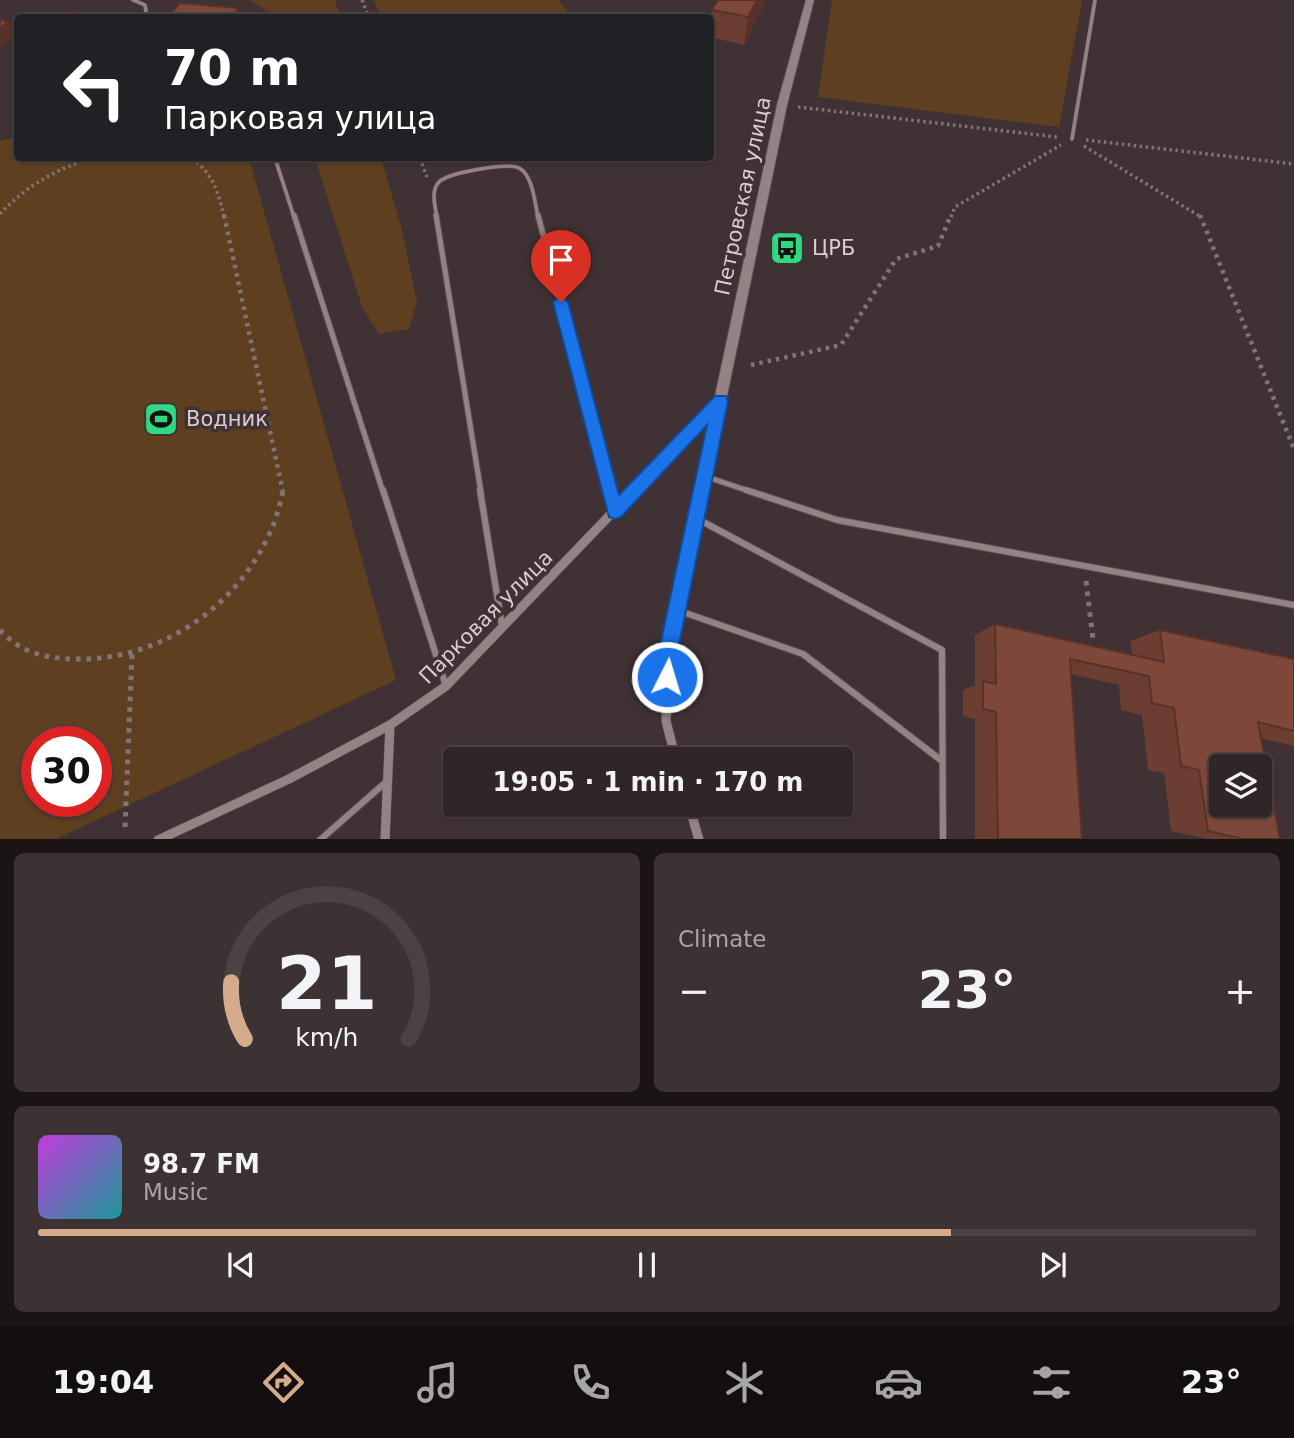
<!DOCTYPE html>
<html lang="en">
<head>
<meta charset="utf-8">
<style>
  body { margin:0; font-family:"DejaVu Sans",sans-serif; background:#3c3133; color:#f1f3f6; height:100vh; display:flex; flex-direction:column; font-size:26px; white-space:nowrap }
  * { box-sizing:border-box; margin:0 }
  p { font-size:23px; color:#a8a5a7 }
  .icon { flex:none; width:38px; height:38px; fill:none; stroke:currentColor; stroke-width:2; stroke-linecap:round; stroke-linejoin:round }
  .map { position:relative; height:839px; overflow:hidden }
  .details { display:flex; flex-direction:column; gap:14px; padding:14px; background:#1a1415; flex:1 }
  .details>* { flex:none }
  .top-card { position:absolute; left:14px; top:14px; width:700px; height:147px; border-radius:7px; box-shadow:0 2px 5px #0004,0 0 0 2px #4b4244; background:#202124; color:#fff; overflow:hidden }
  .buttons { position:absolute; left:1209px; top:754px; display:grid; gap:14px }
  .buttons a { display:grid; place-items:center; width:63px; height:63px; border-radius:7px; background:#302527; box-shadow:0 2px 5px #0004,0 0 0 2px #4b4244; font-size:35px }
  .speed { position:absolute; left:21px; top:726px; display:flex; gap:14px; font-size:35px; font-weight:700; text-align:center }
  .speed>* { display:grid; place-content:center; width:91px; height:91px; border-radius:50%; background:#302527; box-shadow:0 2px 5px #0004,0 0 0 2px #4b4244; line-height:1 }
  .speed .limit { border:10px solid #d22; background:#fff; color:#111 }
  .pin { position:absolute; display:grid; place-items:center; width:60px; height:60px; color:#fff; margin:-72px -30px; border-radius:50% 50% 50% 0; rotate:-45deg; box-shadow:0 0 7px #0007 }
  .pin .icon { rotate:45deg }
  .me { position:absolute; width:77px; margin:-38px; rotate:5deg; stroke-linejoin:round; filter:drop-shadow(0 0 5px #0008) }
  .turn { display:flex; align-items:center; gap:24px; height:147px; padding:0 35px; font-size:32px }
  .turn .icon { width:91px; height:91px; stroke-width:2.5 }
  .turn b { display:block; font-size:49px; line-height:60px }
  .big { font-size:52px; font-weight:700; line-height:1.1 }
  .details .widget { flex:1; display:flex; flex-direction:column; justify-content:center; gap:10px; min-width:0; padding:0 24px; border-radius:10px; background:#3c3133 }
  .details .dial { align-items:center; gap:0 }
  .dial svg { height:182px; overflow:visible; fill:none; stroke:#4b4244; stroke-width:7; stroke-linecap:round; text-anchor:middle }
  .dial text { fill:#f1f3f6; stroke:none }
  .song { display:flex; align-items:center; gap:21px }
  .cover { width:84px; height:84px; border-radius:10px; background:linear-gradient(135deg,hsl(290 70% 55%),hsl(180 70% 35%)) }
  .played { height:7px; border-radius:4px; background:linear-gradient(90deg,#d6ab8b 75%,#4b4244 75%) }
  .keys { display:flex; justify-content:space-around; direction:ltr }
  .heat { display:flex; justify-content:space-between; align-items:center; font-size:38px; direction:ltr }
  .details .tiles { flex:1; display:grid; gap:14px; grid-template-columns:1fr 1fr }
  .widget:last-child { grid-column:span 2 }
  .trip { position:absolute; left:443px; top:747px; width:410px; height:70px; border-radius:7px; background:#302527; box-shadow:0 2px 5px #0004,0 0 0 2px #4b4244; font-weight:700; line-height:70px; text-align:center }
  .tabs { display:flex; height:112px; justify-content:space-around; align-items:center; background:#130f10; color:#a8a5a7 }
  .tabs .icon { width:49px; height:49px }
  .tabs .selected { color:#d6ab8b }
  .tabs b { font-size:32px; color:#f1f3f6 }
  .map>svg:first-child { display:block }
  .green { fill:#5e4021; fill-rule:evenodd }
  .lines { fill:none; stroke-linecap:round; stroke-linejoin:round }
  .service-far2-casing { stroke:#5b4f51; stroke-width:4.5 }
  .service-far1-casing { stroke:#5b4f51; stroke-width:7 }
  .service-casing { stroke:#5b4f51; stroke-width:8 }
  .minor-far1-casing { stroke:#5b4f51; stroke-width:9 }
  .minor-casing { stroke:#5b4f51; stroke-width:10 }
  .tertiary-casing { stroke:#5b4f51; stroke-width:2 }
  .path-far2 { stroke:#817477; stroke-width:3.5; stroke-dasharray:2.5 3.5; stroke-linecap:butt }
  .path-far1 { stroke:#817477; stroke-width:4.5; stroke-dasharray:3.5 5; stroke-linecap:butt }
  .path { stroke:#817477; stroke-width:5; stroke-dasharray:4.5 6; stroke-linecap:butt }
  .service-far2 { stroke:#948285; stroke-width:3.5 }
  .service-far1 { stroke:#948285; stroke-width:5 }
  .service { stroke:#948285; stroke-width:6 }
  .minor-far1 { stroke:#948285; stroke-width:7 }
  .minor { stroke:#948285; stroke-width:9 }
  .tertiary { fill:#948285; fill-rule:evenodd }
  .wall { fill:#6c3e32 }
  .shaded-wall { fill:#583229 }
  .building { fill:#7d483a; stroke:#583229; stroke-width:2; fill-rule:evenodd }
  .route { fill:#1a73e8; stroke:#114b97; stroke-width:2 }
  .labels { text-anchor:middle; stroke-width:7; stroke-linejoin:round; paint-order:stroke }
  .street-label { font-size:21px; fill:#d8ced0; stroke:#403134 }
  .poi-label { font-size:21px; fill:#d8ced0; stroke:#403134; text-anchor:start }
</style>
</head>
<body>
<div class="map">
<svg width="1294" height="840" viewBox="0 0 1294 840">
  <rect width="100%" height="100%" fill="#403134"/>
  <g class="green">
    <polygon points="249,0 335,0 340,17 276,17"/>
    <polygon points="374,0 558,0 573,17 380,17"/>
    <polygon points="832,0 1082,0 1059,127 818,97"/>
    <path d="M17 137 18 158H249L396 680 56 839H0V141ZM37 742H96V802H37Z"/>
    <polygon points="315,158 381,158 401,226 417,302 409,329 379,334 362,307"/>
  </g>
  <g class="lines">
    <g class="service-far2-casing">
      <g id="service-far2">
        <polyline points="133,0 145,5 147,18"/>
        <polyline points="1072,139 1095,0"/>
        <polyline points="275,158 294,217"/>
        <path d="M437 217C435 205 430 190 440 181 450 173 507 162 519 168 533 175 535 204 538 217"/>
      </g>
    </g>
    <g class="service-far1-casing">
      <g id="service-far1">
        <polyline points="294,215 383,492"/>
        <polyline points="436,215 481,492"/>
        <polyline points="538,215 610,492"/>
        <polyline points="704,476 752,492"/>
      </g>
    </g>
    <g class="service-casing">
      <g id="service">
        <polyline points="383,490 446,686"/>
        <polyline points="480,490 502,626"/>
        <polyline points="610,490 615,511"/>
        <polyline points="746,490 837,520 1294,605"/>
        <polyline points="696,518 942,650 943,840"/>
        <polyline points="677,610 803,654 942,761"/>
        <polyline points="320,840 386,782"/>
      </g>
    </g>
    <g class="minor-far1-casing">
      <g id="minor-far1">
        <polyline points="633,492 720,401"/>
        <polyline points="701,492 720,403"/>
      </g>
    </g>
    <g class="minor-casing">
      <g id="minor">
        <polyline points="676,760 666,721 667,655 702,490"/>
        <polyline points="689,805 699,840"/>
        <polyline points="158,840 289,779 390,725 446,686 634,490"/>
        <polyline points="385,840 390,725"/>
      </g>
    </g>
    <g class="tertiary-casing">
      <polygon id="tertiary" points="806,0 814,0 787,105 726,401 724,405 716,405 714,401 777,105"/>
    </g>
    <g class="path-far2">
      <polyline points="362,0 369,18"/>
      <polyline points="798,107 1057,137"/>
      <polyline points="1086,140 1294,164"/>
      <polyline points="1084,146 1201,217"/>
      <path d="M192 158C212 173 219 193 224 217"/>
      <polyline points="420,158 427,177"/>
      <path d="M0 214C26 186 56 169 92 158"/>
      <polyline points="951,217 955,207 1061,145"/>
    </g>
    <g class="path-far1">
      <polyline points="224,215 283,492"/>
      <polyline points="1200,215 1294,449"/>
      <polyline points="751,365 841,345 896,259 938,246 951,215"/>
    </g>
    <g class="path">
      <polyline points="1086,581 1093,639"/>
      <path d="M0 630C20 653 48 659 77 659 174 661 266 585 283 490"/>
      <polyline points="125,827 132,653"/>
    </g>
    <use href="#service-far2" class="service-far2"/>
    <use href="#service-far1" class="service-far1"/>
    <use href="#service" class="service"/>
    <use href="#minor-far1" class="minor-far1"/>
    <use href="#minor" class="minor"/>
    <use href="#tertiary" class="tertiary"/>
  </g>
  <g class="wall">
    <polygon points="767,0 744,45 710,37 712,10"/>
    <polygon points="995,624 1132,654 1130,641 1160,630 1294,659 1294,746 1261,738 1280,839 1208,839 1171,831 1164,773 1148,770 1142,715 1121,710 1119,685 1071,674 1082,839 975,839 975,719 963,716 963,690 975,685 975,635"/>
  </g>
  <g class="shaded-wall">
    <polygon points="757,0 767,0 744,45 748,17"/>
    <polygon points="238,8 243,18 231,18"/>
    <polygon points="8,21 17,32 0,50 0,29"/>
  </g>
  <g class="building">
    <polygon points="718,0 757,0 748,17 712,10"/>
    <polygon points="180,3 238,8 231,18 167,18"/>
    <polygon points="67,11 120,17 60,18"/>
    <polygon points="0,20 8,21 0,29"/>
    <path d="M995 624 1164 662 1160 630 1294 659V731L1258 722 1280 839H1243L1208 831 1199 770 1181 766 1174 708 1152 703 1149 676 1070 659 1082 839H998L996 712 983 709V681L996 684ZM1222 766H1260V805H1222Z"/>
  </g>
  <polygon class="route" points="561,296 568,302 619,495 715,396 726,396 728,401 677,655 673,684 667,687 660,684 657,677 658,655 707,425 621,517 615,519 609,517 553,302"/>
  <defs>
    <g id="bus-square" transform="scale(1.75)"><rect x="-9" y="-9" width="18" height="18" rx="4" fill="#31d882" stroke="#403134"/><path d="M-5-6H5V4H4V6H2V4H-2V6H-4V4H-5ZM-3.5-4V0h7V-4ZM-3.5 1.2v1.5H-2V1.2ZM2 1.2v1.5H3.5V1.2Z" fill="#111"/></g>
    <g id="stadium-square" transform="scale(1.75)"><rect x="-9" y="-9" width="18" height="18" rx="4" fill="#31d882" stroke="#403134"/><path d="M0-5a6.5 5 0 1 0 0 10a6.5 5 0 1 0 0-10ZM-3.5-1.8h7v3.6h-7Z" fill="#111"/></g>
  </defs>
  <g fill-rule="evenodd">
    <use href="#bus-square" x="787" y="248"/>
    <use href="#stadium-square" x="161" y="419"/>
  </g>
  <g class="labels">
    <g class="street-label">
      <text transform="translate(743 196) rotate(-78)" y="7">Петровская улица</text>
      <text transform="translate(486 617) rotate(-45)" y="7">Парковая улица</text>
    </g>
    <g class="poi-label">
      <text x="812" y="255">ЦРБ</text>
      <text x="186" y="426">Водник</text>
    </g>
  </g>
</svg>
<div class="buttons">
<a><svg class="icon" aria-label="layers" viewBox="0 0 24 24"><path d="M12 4l9 5-9 5-9-5zM3 14l9 5 9-5"/></svg></a>
</div>
<div class="speed"><div class="limit">30</div></div>
<div class="pin" style="left:561px;top:302px;background:#d93025"><svg class="icon" aria-label="arrive" viewBox="0 0 24 24"><path d="M6 21V4h12l-3 4 3 4H6"/></svg></div>
<svg class="me" style="left:667px;top:677px" viewBox="-20 -20 40 40"><circle r="17" fill="#1a73e8" stroke="#fff" stroke-width="3"/><path d="M0-11L8 9 0 5-8 9z" fill="#fff"/></svg>
<div class="trip">19:05 · 1 min · 170 m</div>
<div class="top-card">
<div class="turn"><svg class="icon" aria-label="left" viewBox="0 0 24 24"><path d="M17 20v-9H6M10 6l-5 5 5 5"/></svg><div><b>70 m</b>Парковая улица</div></div>
</div>
</div>
<section class="details">
<div class="tiles">
<div class="widget dial"><svg viewBox="0 0 100 80">
<path d="M14 69A42 42 0 1 1 86 69"/>
<path d="M14 69A42 42 0 0 1 8 44" stroke="#d6ab8b"/>
<text x="50" y="56" font-size="32" font-weight="700">21</text>
<text x="50" y="72" font-size="11">km/h</text>
</svg></div>
<div class="widget"><p>Climate</p>
<div class="heat"><a>−</a><b class="big">23°</b><a>+</a></div>
</div>
<div class="widget">
<div class="song"><i class="cover"></i><div><b>98.7 FM</b><p>Music</p></div></div>
<div class="played"></div>
<div class="keys"><svg class="icon" aria-label="previous" viewBox="0 0 24 24"><path d="M18 5L8 12l10 7zM5 5v14"/></svg><svg class="icon" aria-label="pause" viewBox="0 0 24 24"><path d="M8 5v14M16 5v14"/></svg><svg class="icon" aria-label="next" viewBox="0 0 24 24"><path d="M6 5l10 7-10 7zM19 5v14"/></svg></div>
</div>
</div>
</section>
<nav class="tabs">
<b>19:04</b>
<svg class="icon selected" aria-label="directions" viewBox="0 0 24 24"><path d="M12 3l9 9-9 9-9-9zM9 14v-3h6M13 9l2 2-2 2"/></svg>
<svg class="icon" aria-label="music" viewBox="0 0 24 24"><path d="M9 18V5l10-2v13"/><circle cx="6" cy="18" r="3"/><circle cx="16" cy="16" r="3"/></svg>
<svg class="icon" aria-label="phone" viewBox="0 0 24 24"><path d="M5 4h4l2 5-3 2q2 4 5 5l2-3 5 2v4C11 20 4 13 5 4z"/></svg>
<svg class="icon" aria-label="climate" viewBox="0 0 24 24"><path d="M12 3v18M4 7l16 10M4 17L20 7"/></svg>
<svg class="icon" aria-label="car" viewBox="0 0 24 24"><path d="M5 17H2v-5l4-1 3-4h7l3 4 3 1v5h-3M9 17h6M6 11h13"/><circle cx="7" cy="17" r="2"/><circle cx="17" cy="17" r="2"/></svg>
<svg class="icon" aria-label="filters" viewBox="0 0 24 24"><path d="M4 7h16M4 17h16"/><circle cx="9" cy="7" r="2"/><circle cx="15" cy="17" r="2"/></svg>
<b>23°</b>
</nav>
</body>
</html>
